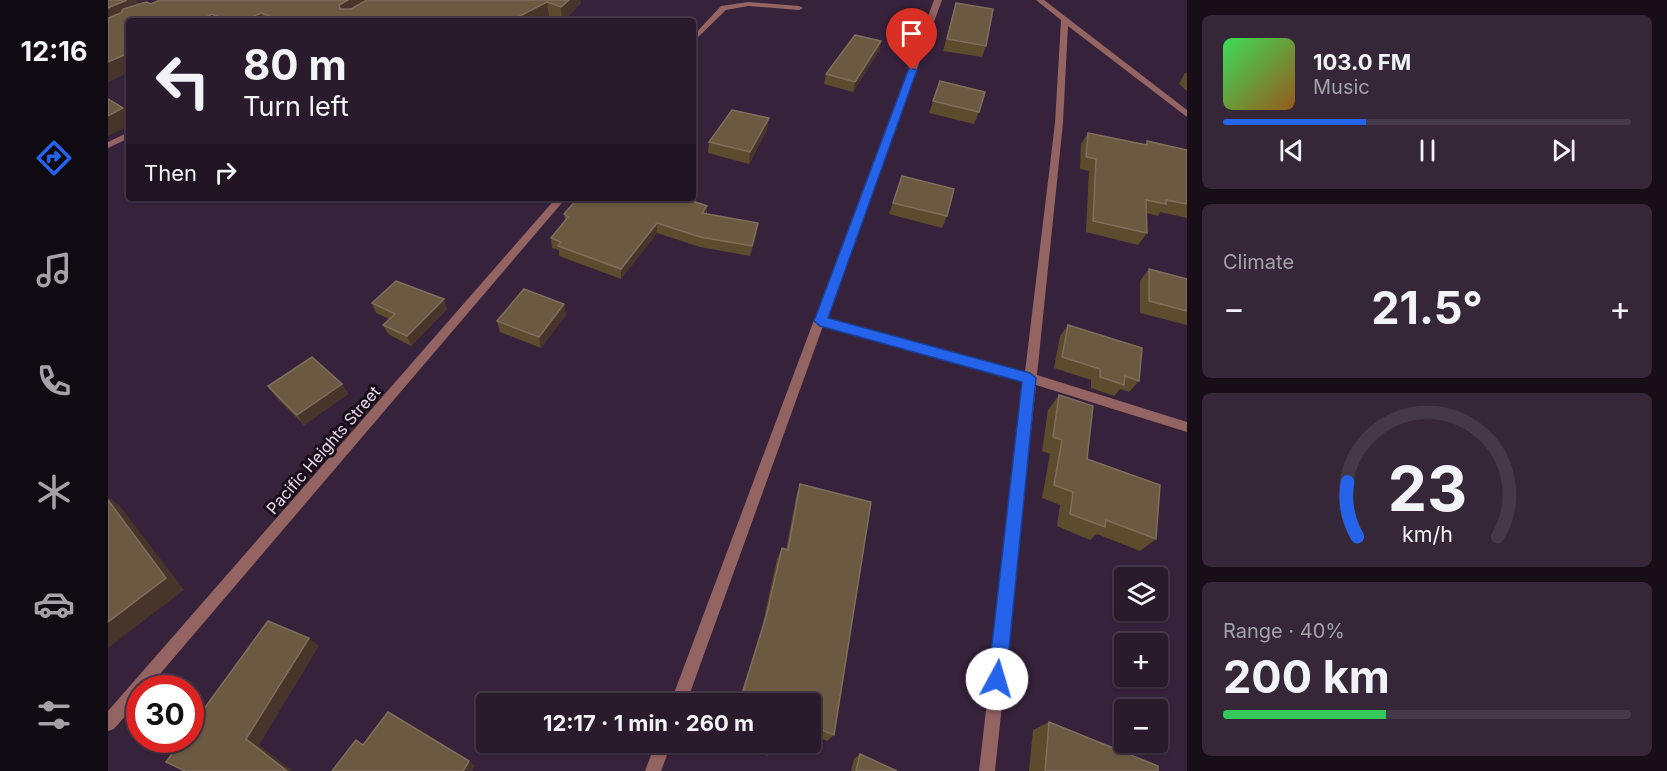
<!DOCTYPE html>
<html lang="en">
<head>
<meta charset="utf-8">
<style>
  body { margin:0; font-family:Inter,sans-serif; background:#352738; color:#f1f3f6; height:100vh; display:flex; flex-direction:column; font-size:22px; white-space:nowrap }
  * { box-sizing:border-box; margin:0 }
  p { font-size:20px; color:#a5a1a9 }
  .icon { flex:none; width:33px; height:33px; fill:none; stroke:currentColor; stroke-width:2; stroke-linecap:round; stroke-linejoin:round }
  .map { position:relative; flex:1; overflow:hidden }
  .panel { display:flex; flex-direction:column; gap:15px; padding:15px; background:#170e18; width:480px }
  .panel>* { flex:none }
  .guide { position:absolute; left:18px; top:18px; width:570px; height:183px; border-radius:6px; box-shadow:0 2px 4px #0004,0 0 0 2px #453848; background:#291a2c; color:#f1f3f6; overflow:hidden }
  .controls { position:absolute; left:1006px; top:567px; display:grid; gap:12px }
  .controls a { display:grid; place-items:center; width:54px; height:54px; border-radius:6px; background:#291a2c; box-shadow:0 2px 4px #0004,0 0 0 2px #453848; font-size:30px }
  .speed { position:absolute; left:18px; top:675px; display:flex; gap:12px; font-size:30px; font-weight:700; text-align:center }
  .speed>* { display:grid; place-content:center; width:78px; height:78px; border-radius:50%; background:#291a2c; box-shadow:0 2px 4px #0004,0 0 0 2px #453848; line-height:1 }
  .speed .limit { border:9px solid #d22; background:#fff; color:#111 }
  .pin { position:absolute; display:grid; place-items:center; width:51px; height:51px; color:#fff; margin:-62px -26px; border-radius:50% 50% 50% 0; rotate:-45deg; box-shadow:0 0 6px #0007 }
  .pin .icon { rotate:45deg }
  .me { position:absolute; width:66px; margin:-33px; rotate:6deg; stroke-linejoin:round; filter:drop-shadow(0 0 4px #0008) }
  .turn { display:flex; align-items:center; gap:21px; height:126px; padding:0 18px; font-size:27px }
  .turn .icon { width:78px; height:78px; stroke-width:2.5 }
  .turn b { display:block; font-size:42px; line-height:51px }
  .then { display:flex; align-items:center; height:57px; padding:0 18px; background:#0003; gap:12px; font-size:22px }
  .big { font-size:45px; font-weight:700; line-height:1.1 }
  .panel .widget { flex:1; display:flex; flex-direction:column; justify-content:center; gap:9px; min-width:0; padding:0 21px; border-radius:9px; background:#352738 }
  .panel .dial { align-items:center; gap:0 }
  .dial svg { height:156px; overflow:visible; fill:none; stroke:#453848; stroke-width:7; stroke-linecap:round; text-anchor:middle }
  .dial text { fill:#f1f3f6; stroke:none }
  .song { display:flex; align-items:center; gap:18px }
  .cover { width:72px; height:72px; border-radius:9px; background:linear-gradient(135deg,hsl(130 70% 55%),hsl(30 70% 35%)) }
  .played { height:6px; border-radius:3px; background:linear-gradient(90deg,#2563eb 35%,#453848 35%) }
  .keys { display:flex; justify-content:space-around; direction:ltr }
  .heat { display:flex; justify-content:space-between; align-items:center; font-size:33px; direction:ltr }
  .charge { height:9px; border-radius:4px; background:linear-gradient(90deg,#34c759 40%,#453848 0) }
  .trip { position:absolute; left:368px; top:693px; width:345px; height:60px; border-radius:6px; background:#291a2c; box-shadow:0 2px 4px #0004,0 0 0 2px #453848; font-weight:700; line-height:60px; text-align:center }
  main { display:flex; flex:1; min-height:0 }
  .dock { display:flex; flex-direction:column; width:108px; justify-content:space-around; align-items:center; background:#100a12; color:#a5a1a9 }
  .dock .icon { width:42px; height:42px }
  .dock .on { color:#2563eb }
  .dock b { font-size:27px; color:#f1f3f6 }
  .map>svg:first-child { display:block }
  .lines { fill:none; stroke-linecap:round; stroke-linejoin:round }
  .minor { fill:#946462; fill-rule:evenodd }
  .wall { fill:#5c4b2d }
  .shaded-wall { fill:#47342a }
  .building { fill:#6b5a41; stroke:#7f6e5c; stroke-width:1.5 }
  .route { fill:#2563eb; stroke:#184099; stroke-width:1.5 }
  .labels { text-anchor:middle; stroke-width:6; stroke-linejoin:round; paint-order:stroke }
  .street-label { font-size:16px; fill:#e7d8e9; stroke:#190f1b }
</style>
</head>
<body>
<main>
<nav class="dock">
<b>12:16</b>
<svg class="icon on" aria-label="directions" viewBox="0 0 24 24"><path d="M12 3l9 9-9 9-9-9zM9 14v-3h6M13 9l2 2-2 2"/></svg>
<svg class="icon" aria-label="music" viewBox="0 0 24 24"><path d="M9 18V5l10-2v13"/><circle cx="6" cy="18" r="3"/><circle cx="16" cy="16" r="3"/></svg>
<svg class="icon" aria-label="phone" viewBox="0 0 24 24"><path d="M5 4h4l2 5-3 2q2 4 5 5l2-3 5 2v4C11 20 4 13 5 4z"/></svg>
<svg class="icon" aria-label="climate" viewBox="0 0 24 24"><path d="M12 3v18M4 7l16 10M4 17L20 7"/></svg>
<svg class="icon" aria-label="car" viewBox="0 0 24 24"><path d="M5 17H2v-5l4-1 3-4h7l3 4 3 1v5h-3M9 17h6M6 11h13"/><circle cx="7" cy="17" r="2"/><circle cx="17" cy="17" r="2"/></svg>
<svg class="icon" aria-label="filters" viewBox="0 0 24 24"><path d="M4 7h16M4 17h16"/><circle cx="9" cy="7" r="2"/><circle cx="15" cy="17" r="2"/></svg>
</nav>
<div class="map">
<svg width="1079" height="771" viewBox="0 0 1079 771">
  <rect width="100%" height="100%" fill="#37223b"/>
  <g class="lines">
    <g class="minor">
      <polygon points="826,0 834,0 718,318 917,372 947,123 953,20 928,0 936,0 1079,110 1079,117 960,26 955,123 929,375 1079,422 1079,432 928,385 887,771 871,771 916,381 715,326 578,704 562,704"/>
      <polygon points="640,2 691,6 695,8 691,10 640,6 618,10 585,42 585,36 613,6"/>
      <polygon points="21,132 21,138 0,148 0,142"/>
      <polygon points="448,198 458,198 40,688 32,688 32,699 6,729 0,731 0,711"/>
      <polygon points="548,742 564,742 553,771 537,771"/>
    </g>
  </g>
  <g class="wall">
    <polygon points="0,0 31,4 43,4 52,0 473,0 473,3 455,21 453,21 441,16 431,21 21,21 21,72 0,82"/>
    <polygon points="848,3 878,46 874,57 835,51"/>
    <polygon points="773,41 771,51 745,92 716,84 718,74"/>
    <polygon points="1077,73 1079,73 1079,91 1071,84"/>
    <polygon points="832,81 871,112 866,124 821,113"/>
    <polygon points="659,130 641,164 600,153 601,142"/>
    <polygon points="980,133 1037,145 1039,141 1079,150 1079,218 1052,212 1050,216 1039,213 1039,233 1030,245 978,232 981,171 972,169 973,144"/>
    <polygon points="794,176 839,216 834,228 781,214"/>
    <polygon points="474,199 599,206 599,214 649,233 642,256 592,247 549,233 513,279 451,256 451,250 444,248 443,238 457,221 456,214"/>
    <polygon points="1041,269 1079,279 1079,325 1032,313 1032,281"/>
    <polygon points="264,303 339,309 303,346 280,334 275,325 281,319 268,313"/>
    <polygon points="456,304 458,315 433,348 392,332 389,321"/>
    <polygon points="960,325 1031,381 1021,392 1012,389 1006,396 983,388 983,380 946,368 952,336"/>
    <polygon points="234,384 240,394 196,425 168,397 160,386"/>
    <polygon points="951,395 979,459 1048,539 1032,551 989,534 982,540 949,526 952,505 934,498 942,454 934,451 940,410"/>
    <polygon points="692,484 726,735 719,741 702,734 702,704 630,704 654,627 669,559 674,548 678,550 688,497"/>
    <polygon points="941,722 1050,771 921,771 925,730"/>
    <polygon points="625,742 666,742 664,750 659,756"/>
    <polygon points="752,754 789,771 743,771 746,759"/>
  </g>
  <g class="shaded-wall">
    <polygon points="19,0 29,0 35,11 0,26 0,8"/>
    <polygon points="240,0 271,0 236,19 231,5"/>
    <polygon points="461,0 473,0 473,3 454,21 453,7"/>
    <polygon points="439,2 441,16 431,21 402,21"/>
    <polygon points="153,13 156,21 136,21"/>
    <polygon points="104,14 107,21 90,21"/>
    <polygon points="773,41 771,51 745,92 747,82"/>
    <polygon points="21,53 21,72 0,82 0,62"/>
    <polygon points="15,108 21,117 21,126 0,136 0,116"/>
    <polygon points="661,118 659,130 641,164 642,152"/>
    <polygon points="599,206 598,216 594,213"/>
    <polygon points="549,223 549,233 513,279 513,269"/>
    <polygon points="650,223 649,233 642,256 644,246"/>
    <polygon points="336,299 339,309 303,346 299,336"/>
    <polygon points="456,304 458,315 433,348 431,337"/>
    <polygon points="234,384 240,394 196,425 189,415"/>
    <polygon points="0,497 12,506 76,590 0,648"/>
    <polygon points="201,638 211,646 151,745 185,771 179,771 138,739"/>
    <polygon points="361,761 367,766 364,771 355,771"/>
  </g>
  <g class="building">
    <polygon points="0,0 19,0 0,8"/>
    <polygon points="52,0 240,0 231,5 232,9 243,9 259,0 461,0 453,7 439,2 402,21 176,21 153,13 136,21 120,21 104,14 90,21 21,21 21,53 0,62 0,18 13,13 15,9 38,2 43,4"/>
    <polygon points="848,3 885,9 878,46 839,39"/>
    <polygon points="747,35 773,41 747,82 718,74"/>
    <polygon points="832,81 877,92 871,112 825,101"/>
    <polygon points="0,99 15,108 0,116"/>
    <polygon points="624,110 661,118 642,152 601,142"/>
    <polygon points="980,133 1039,145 1039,141 1079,150 1079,204 1058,200 1058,204 1038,200 1039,233 985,221 988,159 978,157"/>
    <polygon points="794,176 846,189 839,216 785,203"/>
    <polygon points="470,198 474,199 475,198 576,198 599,206 594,213 650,223 644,246 592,237 549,223 513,269 450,246 453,242 443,238 460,217 456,214"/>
    <polygon points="1041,269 1079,279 1079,311 1041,301"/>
    <polygon points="288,281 336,299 299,336 275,325 287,314 264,303"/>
    <polygon points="416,289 456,304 431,337 389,321"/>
    <polygon points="960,325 1034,348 1031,381 1017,376 1016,385 992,377 992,369 954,357"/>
    <polygon points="204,357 234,384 189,415 160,386"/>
    <polygon points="951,395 985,406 979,459 1052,485 1048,539 998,520 997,527 962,514 965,492 946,485 954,440 945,437"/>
    <polygon points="692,484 763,502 726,735 702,725 702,704 631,704 658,617 674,548 680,550"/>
    <polygon points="0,500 58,578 0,622"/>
    <polygon points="160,621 201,638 138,739 179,771 77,771 58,762 74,740 82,740 82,728"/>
    <polygon points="280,712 361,761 355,771 224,771 248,740 255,745"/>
    <polygon points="941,722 1050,766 1050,771 937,771"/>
    <polygon points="645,742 666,742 664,750"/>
    <polygon points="752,754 789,771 748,771"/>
  </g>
  <polygon class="route" points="801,68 809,70 720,318 922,373 928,378 898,679 895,685 889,688 883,685 880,679 914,382 712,326 706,321"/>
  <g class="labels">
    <g class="street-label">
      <text transform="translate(215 450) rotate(-49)" y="6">Pacific Heights Street</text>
    </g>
  </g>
</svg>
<div class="controls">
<a><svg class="icon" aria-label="layers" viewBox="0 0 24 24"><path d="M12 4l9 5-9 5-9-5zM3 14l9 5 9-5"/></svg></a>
<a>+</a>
<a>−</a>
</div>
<div class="speed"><div class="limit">30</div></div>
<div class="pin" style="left:804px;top:70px;background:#d93025"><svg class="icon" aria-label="arrive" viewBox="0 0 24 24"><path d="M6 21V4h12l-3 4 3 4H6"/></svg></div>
<svg class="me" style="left:889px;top:679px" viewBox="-20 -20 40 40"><circle r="19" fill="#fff"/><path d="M0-13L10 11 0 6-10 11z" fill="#2563eb"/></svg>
<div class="trip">12:17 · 1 min · 260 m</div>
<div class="guide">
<div class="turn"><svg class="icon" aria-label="left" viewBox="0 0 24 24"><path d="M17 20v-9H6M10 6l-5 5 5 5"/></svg><div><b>80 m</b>Turn left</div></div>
<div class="then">Then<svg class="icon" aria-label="right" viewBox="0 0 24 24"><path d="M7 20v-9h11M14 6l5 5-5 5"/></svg></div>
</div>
</div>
<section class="panel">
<div class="widget">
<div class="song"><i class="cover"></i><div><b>103.0 FM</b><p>Music</p></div></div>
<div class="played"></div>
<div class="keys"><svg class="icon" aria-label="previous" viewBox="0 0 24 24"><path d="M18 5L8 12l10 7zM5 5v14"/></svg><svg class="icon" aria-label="pause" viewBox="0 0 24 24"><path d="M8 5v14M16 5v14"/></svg><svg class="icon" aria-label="next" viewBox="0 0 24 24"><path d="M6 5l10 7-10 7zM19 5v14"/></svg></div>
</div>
<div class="widget"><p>Climate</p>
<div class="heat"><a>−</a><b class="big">21.5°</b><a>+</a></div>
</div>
<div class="widget dial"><svg viewBox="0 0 100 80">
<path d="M14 69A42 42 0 1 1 86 69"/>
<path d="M14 69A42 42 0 0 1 9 41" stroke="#2563eb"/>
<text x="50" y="56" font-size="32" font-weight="700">23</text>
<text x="50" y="72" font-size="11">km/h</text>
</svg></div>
<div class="widget"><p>Range · 40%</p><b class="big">200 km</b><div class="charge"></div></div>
</section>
</main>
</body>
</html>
